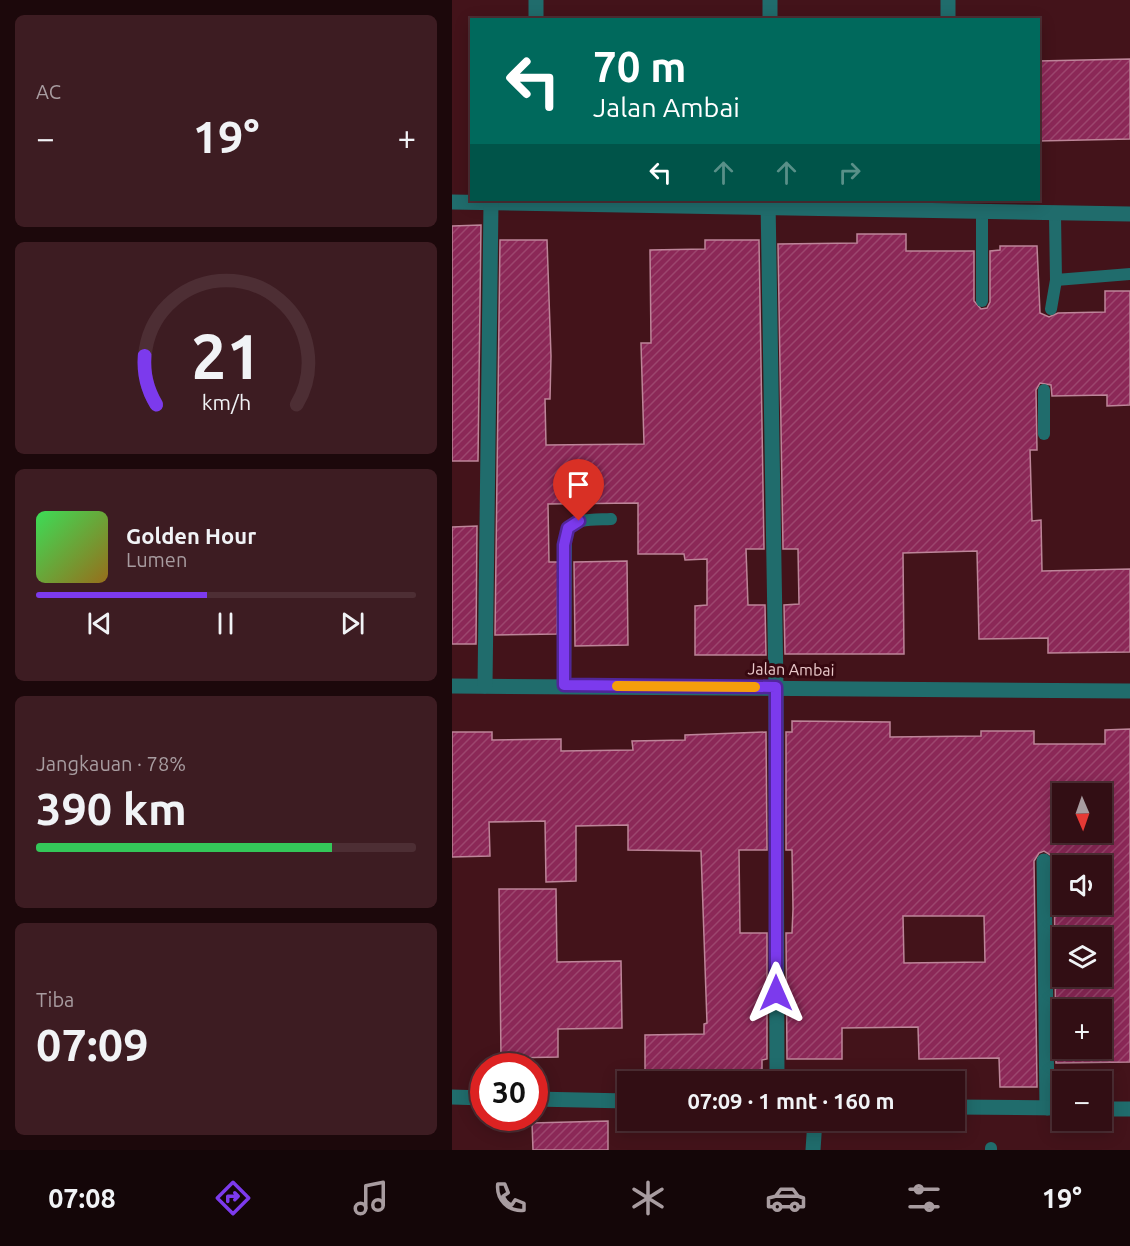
<!DOCTYPE html>
<html lang="id">
<head>
<meta charset="utf-8">
<style>
  body { margin:0; font-family:Ubuntu,sans-serif; background:#3d1c22; color:#f1f3f6; height:100vh; display:flex; flex-direction:column; font-size:22px; white-space:nowrap }
  * { box-sizing:border-box; margin:0 }
  p { font-size:20px; color:#a89ca0 }
  .icon { flex:none; width:33px; height:33px; fill:none; stroke:currentColor; stroke-width:2; stroke-linecap:round; stroke-linejoin:round }
  .map { position:relative; flex:1; overflow:hidden }
  .details { display:flex; flex-direction:column; gap:15px; padding:15px; background:#1c080b; width:452px }
  .details>* { flex:none }
  .hud { position:absolute; left:18px; top:18px; width:570px; height:183px; border-radius:0px; box-shadow:0 3px 15px #0003,0 0 0 2px #4d2e34; background:#00695c; color:#fff; overflow:hidden }
  .needle { width:39px; rotate:178deg }
  .tools { position:absolute; left:600px; top:783px; display:grid; gap:12px }
  .tools a { display:grid; place-items:center; width:60px; height:60px; border-radius:0px; background:#320e14; box-shadow:0 3px 15px #0003,0 0 0 2px #4d2e34; font-size:30px }
  .speed { position:absolute; left:18px; top:1053px; display:flex; gap:12px; font-size:30px; font-weight:700; text-align:center }
  .speed>* { display:grid; place-content:center; width:78px; height:78px; border-radius:50%; background:#320e14; box-shadow:0 3px 15px #0003,0 0 0 2px #4d2e34; line-height:1 }
  .speed .limit { border:9px solid #d22; background:#fff; color:#111 }
  .pin { position:absolute; display:grid; place-items:center; width:51px; height:51px; color:#fff; margin:-62px -26px; border-radius:50% 50% 50% 0; rotate:-45deg; box-shadow:0 0 6px #0007 }
  .pin .icon { rotate:45deg }
  .me { position:absolute; width:66px; margin:-33px; rotate:0deg; stroke-linejoin:round; filter:drop-shadow(0 0 4px #0008) }
  .turn { display:flex; align-items:center; gap:21px; height:126px; padding:0 24px; font-size:27px }
  .turn .icon { width:78px; height:78px; stroke-width:2.5 }
  .turn b { display:block; font-size:42px; line-height:51px }
  .lanes { display:flex; align-items:center; height:57px; padding:0 24px; background:#0003; justify-content:center; gap:30px; direction:ltr }
  .lanes .off { opacity:.35 }
  .big { font-size:45px; font-weight:700; line-height:1.1 }
  .details .tile { flex:1; display:flex; flex-direction:column; justify-content:center; gap:9px; min-width:0; padding:0 21px; border-radius:9px; background:#3d1c22 }
  .details .dial { align-items:center; gap:0 }
  .dial svg { height:156px; overflow:visible; fill:none; stroke:#4d2e34; stroke-width:7; stroke-linecap:round; text-anchor:middle }
  .dial text { fill:#f1f3f6; stroke:none }
  .song { display:flex; align-items:center; gap:18px }
  .cover { width:72px; height:72px; border-radius:9px; background:linear-gradient(135deg,hsl(130 70% 55%),hsl(40 70% 35%)) }
  .played { height:6px; border-radius:3px; background:linear-gradient(90deg,#7c3aed 45%,#4d2e34 45%) }
  .keys { display:flex; justify-content:space-around; direction:ltr }
  .heat { display:flex; justify-content:space-between; align-items:center; font-size:33px; direction:ltr }
  .charge { height:9px; border-radius:4px; background:linear-gradient(90deg,#34c759 78%,#4d2e34 0) }
  .trip { position:absolute; left:165px; top:1071px; width:348px; height:60px; border-radius:0px; background:#320e14; box-shadow:0 3px 15px #0003,0 0 0 2px #4d2e34; font-weight:700; line-height:60px; text-align:center }
  .dock { display:flex; height:96px; justify-content:space-around; align-items:center; background:#140608; color:#a89ca0 }
  .dock .icon { width:42px; height:42px }
  .dock .selected { color:#7c3aed }
  .dock b { font-size:27px; color:#f1f3f6 }
  main { display:flex; flex:1; min-height:0 }
  .map>svg:first-child { display:block }
  .building { fill:url(#building-hatch); stroke:#bd8599; stroke-width:1.5; fill-rule:evenodd }
  .lines { fill:none; stroke-linecap:round; stroke-linejoin:round }
  .service { stroke:#206c6c; stroke-width:12 }
  .minor { stroke:#206c6c; stroke-width:15 }
  .route-casing { stroke:#51269a; stroke-width:15 }
  .route { stroke:#7c3aed; stroke-width:10 }
  .slow { stroke:#f59e0b; stroke-width:10 }
  .labels { text-anchor:middle; stroke-width:6; stroke-linejoin:round; paint-order:stroke }
  .street-label { font-size:16px; fill:#eacacb; stroke:#370810 }
</style>
</head>
<body>
<main>
<section class="details">
<div class="tile"><p>AC</p>
<div class="heat"><a>−</a><b class="big">19°</b><a>+</a></div>
</div>
<div class="tile dial"><svg viewBox="0 0 100 80">
<path d="M14 69A42 42 0 1 1 86 69"/>
<path d="M14 69A42 42 0 0 1 8 44" stroke="#7c3aed"/>
<text x="50" y="56" font-size="32" font-weight="700">21</text>
<text x="50" y="72" font-size="11">km/h</text>
</svg></div>
<div class="tile">
<div class="song"><i class="cover"></i><div><b>Golden Hour</b><p>Lumen</p></div></div>
<div class="played"></div>
<div class="keys"><svg class="icon" aria-label="previous" viewBox="0 0 24 24"><path d="M18 5L8 12l10 7zM5 5v14"/></svg><svg class="icon" aria-label="pause" viewBox="0 0 24 24"><path d="M8 5v14M16 5v14"/></svg><svg class="icon" aria-label="next" viewBox="0 0 24 24"><path d="M6 5l10 7-10 7zM19 5v14"/></svg></div>
</div>
<div class="tile"><p>Jangkauan · 78%</p><b class="big">390 km</b><div class="charge"></div></div>
<div class="tile"><p>Tiba</p><b class="big">07:09</b></div>
</section>
<div class="map">
<svg width="679" height="1150" viewBox="0 0 679 1150">
  <defs>
    <pattern id="building-hatch" width="6" height="6" patternUnits="userSpaceOnUse" patternTransform="scale(1.5)"><rect width="6" height="6" fill="#8b2857"/><path d="M-1 1l2-2M0 6l6-6M5 7l2-2" fill="none" stroke="#9c466e"/></pattern>
  </defs>
  <rect width="100%" height="100%" fill="#43131a"/>
  <g class="building">
    <polygon points="678,59 678,139 586,141 586,61"/>
    <polygon points="29,225 26,461 0,461 0,226"/>
    <polygon points="405,234 454,234 454,251 522,251 522,301 529,309 535,308 538,302 538,251 548,250 548,246 585,246 588,313 597,317 606,313 653,312 653,291 678,291 678,405 655,406 655,395 600,396 599,385 588,383 584,390 585,450 578,450 580,521 589,520 590,571 678,569 678,652 596,653 596,638 527,639 525,551 451,553 452,654 333,654 332,605 347,604 346,549 331,549 326,244 405,243"/>
    <polygon points="48,240 95,240 99,356 98,399 93,399 94,445 192,444 189,343 199,343 198,250 253,249 253,240 307,240 312,549 294,549 296,605 313,605 314,655 243,655 243,606 255,605 255,559 233,560 232,554 186,554 186,503 96,504 97,562 106,562 105,634 43,635"/>
    <polygon points="25,526 24,644 0,644 0,527"/>
    <polygon points="175,561 176,645 123,646 122,562"/>
    <path d="M340 721 438 722V737L529 736V731H582V744H653V730L678 729V1062L604 1063 602 861 600 856 592 851 587 853 582 861 585 1087H548L547 1058 467 1059 466 1027 390 1028V1059H335L334 933H340L341 909 340 850H334V732H340ZM610 794H650V832H610ZM610 866H650V904H610ZM451 916H532L533 962 452 963ZM610 938H650V976H610ZM610 1010H650V1048H610Z"/>
    <polygon points="0,732 40,732 40,740 109,739 109,751 181,750 180,741 233,740 233,735 314,732 315,850 287,850 288,933 315,933 315,1059 310,1060 310,1082 193,1082 193,1035 252,1034 252,1024 255,1023 249,851 176,850 176,825 124,826 124,881 94,882 93,821 37,822 38,856 0,857"/>
    <polygon points="47,889 104,889 105,962 169,961 170,1028 106,1029 106,1057 49,1058"/>
    <polygon points="156,1121 156,1150 81,1150 80,1123"/>
  </g>
  <g class="lines">
    <g class="service">
      <polyline points="530,212 530,301"/>
      <polyline points="604,280 679,274"/>
      <polyline points="599,309 604,280 603,215"/>
      <polyline points="592,390 592,434"/>
      <path d="M113 685 114 532C121 517 145 520 159 519"/>
      <polyline points="539,1150 539,1148"/>
    </g>
    <g class="minor">
      <polyline points="84,20 84,0"/>
      <polyline points="318,20 318,0"/>
      <polyline points="496,20 496,0"/>
      <polyline points="316,200 324,687 325,1082"/>
      <polyline points="0,202 679,214"/>
      <polyline points="0,686 679,691"/>
      <polyline points="33,686 39,202"/>
      <polyline points="592,861 595,1108"/>
      <polyline points="0,1097 32,1098"/>
      <polyline points="82,1099 176,1101"/>
      <polyline points="502,1107 610,1108"/>
      <polyline points="650,1109 679,1109"/>
      <polyline points="361,1150 363,1120"/>
    </g>
  </g>
  <g class="lines">
    <g class="route-casing">
      <polyline id="route" points="127,521 116,528 112,545 112,685 324,687 324,993"/>
    </g>
    <use href="#route" class="route"/>
    <polyline class="slow" points="165,686 303,687"/>
  </g>
  <g class="labels">
    <g class="street-label">
      <text transform="translate(339 669) rotate(1)" y="6">Jalan Ambai</text>
    </g>
  </g>
</svg>
<div class="tools">
<a><svg class="needle" viewBox="-14 -14 28 28"><path d="M0-13l5 13h-10z" fill="#e53935"/><path d="M0 13l5-13h-10z" fill="#a89ca0"/></svg></a>
<a><svg class="icon" aria-label="sound" viewBox="0 0 24 24"><path d="M4 9h4l5-4v14l-5-4H4zM17 9q2 3 0 6"/></svg></a>
<a><svg class="icon" aria-label="layers" viewBox="0 0 24 24"><path d="M12 4l9 5-9 5-9-5zM3 14l9 5 9-5"/></svg></a>
<a>+</a>
<a>−</a>
</div>
<div class="speed"><div class="limit">30</div></div>
<div class="pin" style="left:127px;top:521px;background:#d93025"><svg class="icon" aria-label="arrive" viewBox="0 0 24 24"><path d="M6 21V4h12l-3 4 3 4H6"/></svg></div>
<svg class="me" style="left:324px;top:993px" viewBox="-20 -20 40 40"><path d="M0-17L14 15 0 8-14 15z" fill="#7c3aed" stroke="#fff" stroke-width="4"/></svg>
<div class="trip">07:09 · 1 mnt · 160 m</div>
<div class="hud">
<div class="turn"><svg class="icon" aria-label="left" viewBox="0 0 24 24"><path d="M17 20v-9H6M10 6l-5 5 5 5"/></svg><div><b>70 m</b>Jalan Ambai</div></div>
<div class="lanes"><svg class="icon" aria-label="left" viewBox="0 0 24 24"><path d="M17 20v-9H6M10 6l-5 5 5 5"/></svg><svg class="icon off" aria-label="ahead" viewBox="0 0 24 24"><path d="M12 20V5M6 11l6-6 6 6"/></svg><svg class="icon off" aria-label="ahead" viewBox="0 0 24 24"><path d="M12 20V5M6 11l6-6 6 6"/></svg><svg class="icon off" aria-label="right" viewBox="0 0 24 24"><path d="M7 20v-9h11M14 6l5 5-5 5"/></svg></div>
</div>
</div>
</main>
<nav class="dock">
<b>07:08</b>
<svg class="icon selected" aria-label="directions" viewBox="0 0 24 24"><path d="M12 3l9 9-9 9-9-9zM9 14v-3h6M13 9l2 2-2 2"/></svg>
<svg class="icon" aria-label="music" viewBox="0 0 24 24"><path d="M9 18V5l10-2v13"/><circle cx="6" cy="18" r="3"/><circle cx="16" cy="16" r="3"/></svg>
<svg class="icon" aria-label="phone" viewBox="0 0 24 24"><path d="M5 4h4l2 5-3 2q2 4 5 5l2-3 5 2v4C11 20 4 13 5 4z"/></svg>
<svg class="icon" aria-label="climate" viewBox="0 0 24 24"><path d="M12 3v18M4 7l16 10M4 17L20 7"/></svg>
<svg class="icon" aria-label="car" viewBox="0 0 24 24"><path d="M5 17H2v-5l4-1 3-4h7l3 4 3 1v5h-3M9 17h6M6 11h13"/><circle cx="7" cy="17" r="2"/><circle cx="17" cy="17" r="2"/></svg>
<svg class="icon" aria-label="filters" viewBox="0 0 24 24"><path d="M4 7h16M4 17h16"/><circle cx="9" cy="7" r="2"/><circle cx="15" cy="17" r="2"/></svg>
<b>19°</b>
</nav>
</body>
</html>
